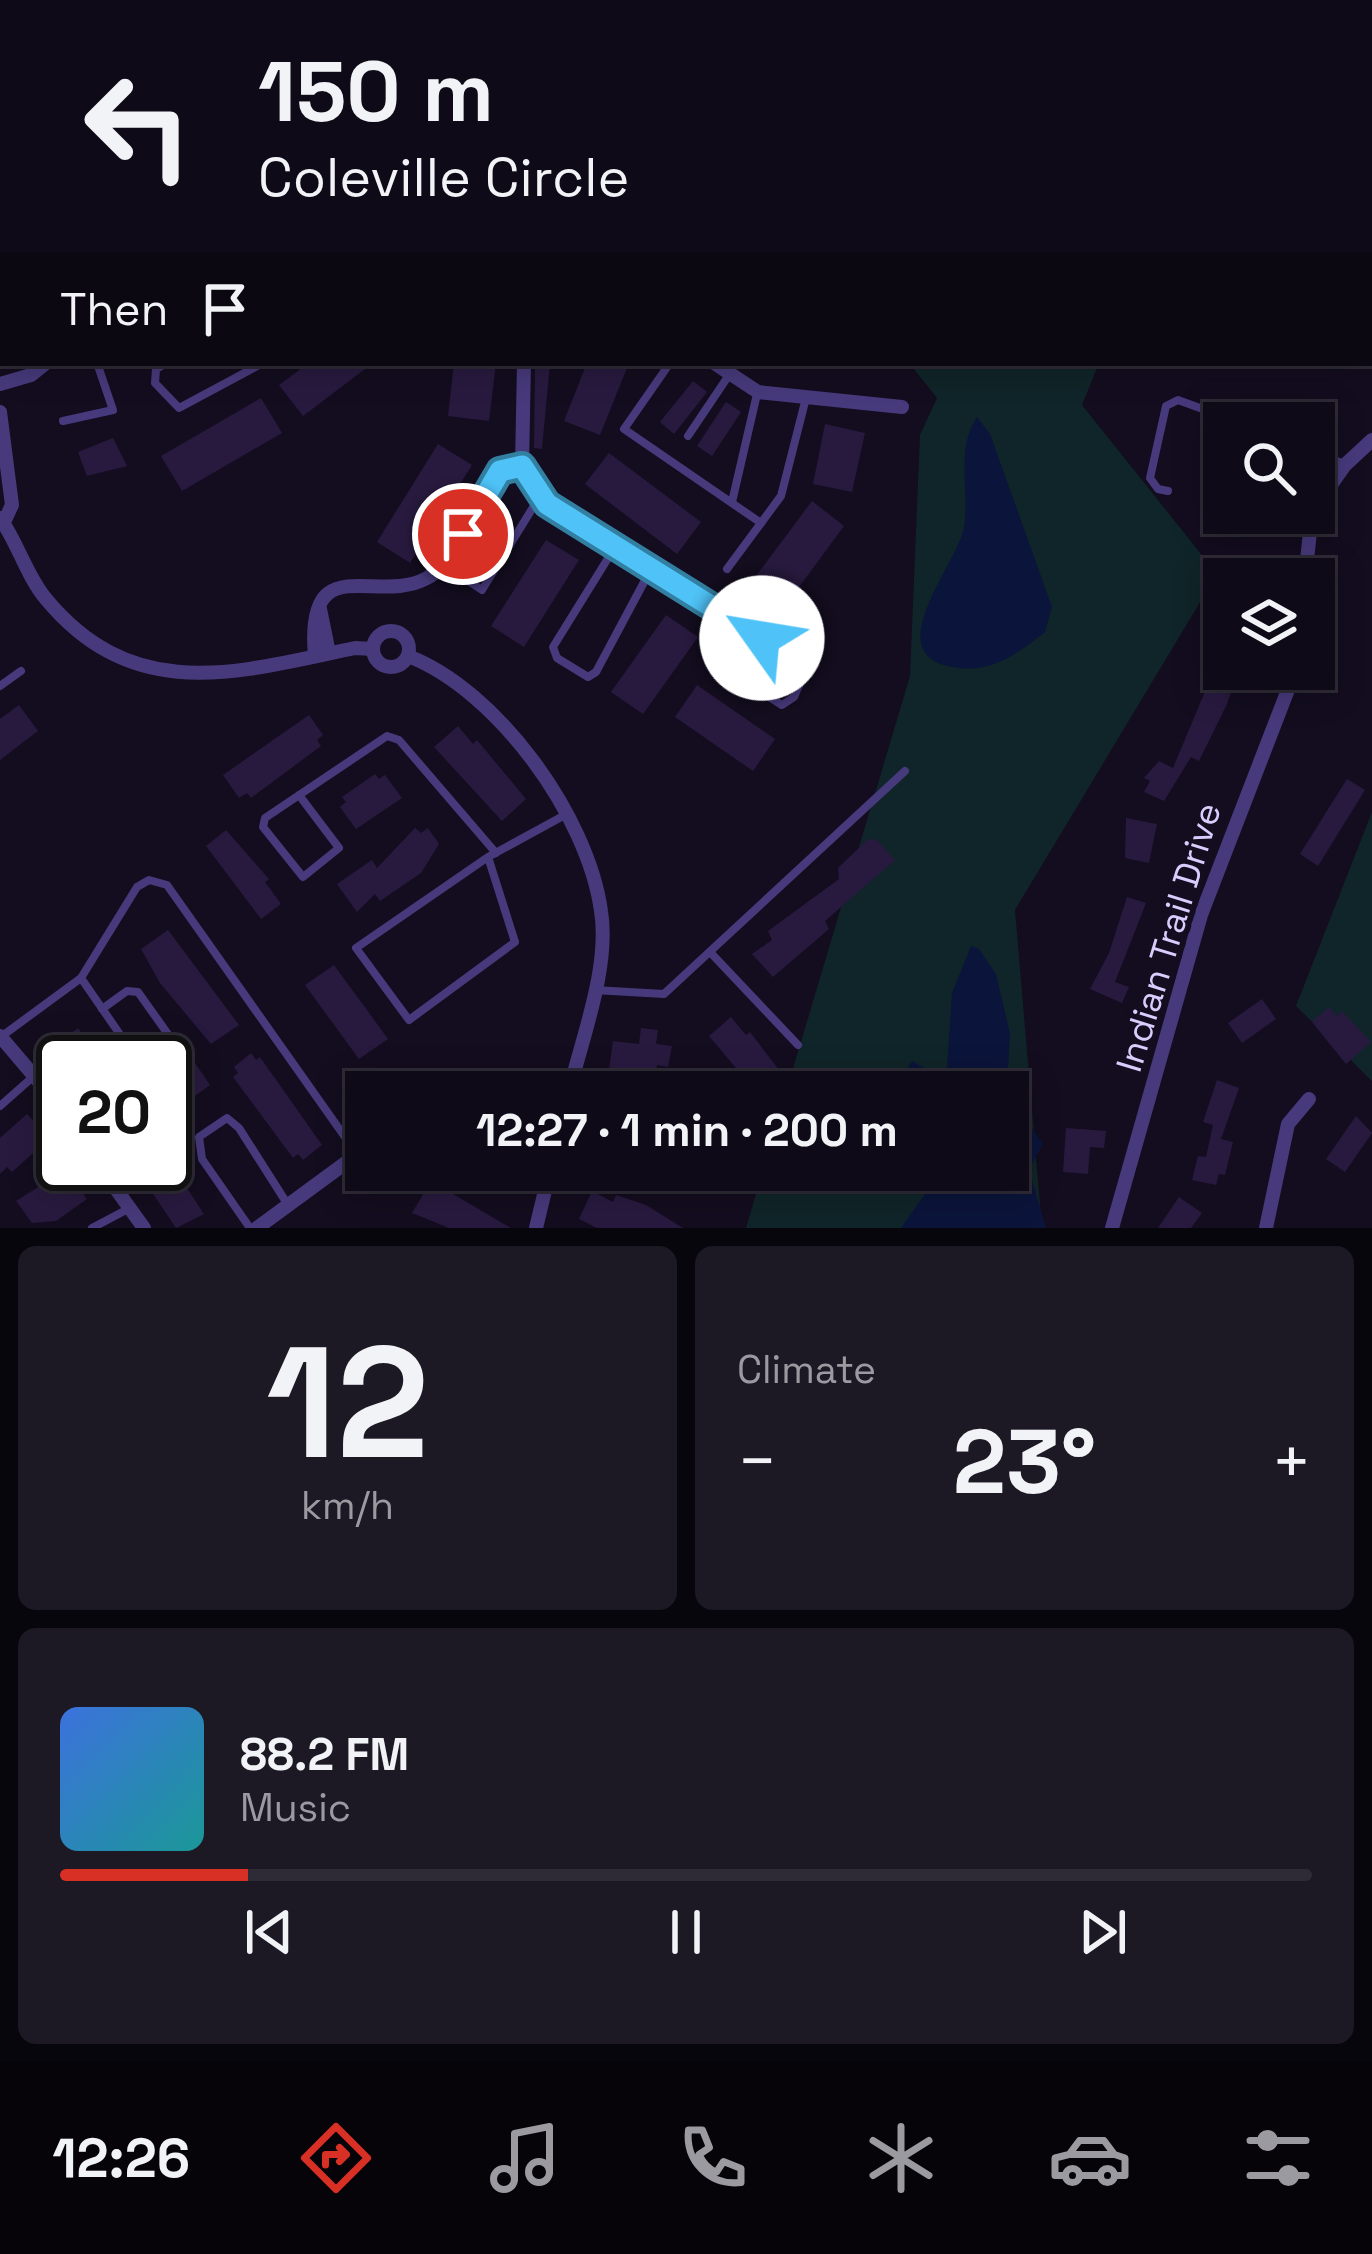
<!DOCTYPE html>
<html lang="en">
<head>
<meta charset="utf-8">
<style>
  body { margin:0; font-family:"Space Grotesk",sans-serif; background:#1c1824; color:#f1f3f6; height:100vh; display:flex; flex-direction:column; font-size:45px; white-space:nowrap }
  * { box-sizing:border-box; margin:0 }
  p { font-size:39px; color:#9b9aa1 }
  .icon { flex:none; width:66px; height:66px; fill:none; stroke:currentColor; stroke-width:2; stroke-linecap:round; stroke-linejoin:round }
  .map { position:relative; height:1228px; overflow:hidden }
  .side { display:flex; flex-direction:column; gap:18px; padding:18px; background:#08060d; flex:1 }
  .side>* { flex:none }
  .guide { position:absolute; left:0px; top:0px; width:1374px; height:366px; box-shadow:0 6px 30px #0003,0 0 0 3px #2e2b36; background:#0e0a17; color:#f1f3f6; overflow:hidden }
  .tools { position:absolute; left:1203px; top:402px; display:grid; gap:24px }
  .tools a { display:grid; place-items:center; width:132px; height:132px; border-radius:0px; background:#0e0a17; box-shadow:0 6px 30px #0003,0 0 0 3px #2e2b36; font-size:60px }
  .speed { position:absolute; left:36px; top:1035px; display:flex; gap:24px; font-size:60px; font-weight:700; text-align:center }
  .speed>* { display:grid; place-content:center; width:156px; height:156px; border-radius:50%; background:#0e0a17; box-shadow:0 6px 30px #0003,0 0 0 3px #2e2b36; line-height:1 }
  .speed .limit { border:6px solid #111; border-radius:18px; background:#fff; color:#111 }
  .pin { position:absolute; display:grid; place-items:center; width:102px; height:102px; color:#fff; margin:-51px; border:6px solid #fff; border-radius:50%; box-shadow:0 3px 12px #0007 }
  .me { position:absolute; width:132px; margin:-66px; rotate:302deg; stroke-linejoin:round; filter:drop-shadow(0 0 9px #0008) }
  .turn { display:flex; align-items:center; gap:42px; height:252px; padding:0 60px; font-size:54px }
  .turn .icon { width:156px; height:156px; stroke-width:2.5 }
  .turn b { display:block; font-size:84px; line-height:102px }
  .then { display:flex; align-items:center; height:114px; padding:0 60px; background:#0003; gap:24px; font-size:45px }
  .big { font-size:90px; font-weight:700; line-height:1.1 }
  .side .widget { flex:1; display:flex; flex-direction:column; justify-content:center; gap:18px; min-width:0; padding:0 42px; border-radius:18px; background:#1c1824 }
  .side .dial { align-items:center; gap:0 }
  .dial b { font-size:156px; line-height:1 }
  .song { display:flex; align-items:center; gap:36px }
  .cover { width:144px; height:144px; border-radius:18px; background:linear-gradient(135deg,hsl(220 70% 55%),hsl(180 70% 35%)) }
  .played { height:12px; border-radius:6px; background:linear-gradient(90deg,#d93025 15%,#2e2b36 15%) }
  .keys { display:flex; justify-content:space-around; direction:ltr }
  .heat { display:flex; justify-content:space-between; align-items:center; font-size:66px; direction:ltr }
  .side .tiles { flex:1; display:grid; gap:18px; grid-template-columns:1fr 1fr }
  .widget:last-child { grid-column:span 2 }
  .trip { position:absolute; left:345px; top:1071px; width:684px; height:120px; border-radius:0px; background:#0e0a17; box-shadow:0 6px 30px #0003,0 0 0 3px #2e2b36; font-weight:700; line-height:120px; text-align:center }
  .menu { display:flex; height:192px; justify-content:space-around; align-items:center; background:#060409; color:#9b9aa1 }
  .menu .icon { width:84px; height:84px }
  .menu .current { color:#d93025 }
  .menu b { font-size:54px; color:#f1f3f6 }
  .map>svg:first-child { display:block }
  .green { fill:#102529 }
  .water { fill:#0b143a }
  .building { fill:#281a3f }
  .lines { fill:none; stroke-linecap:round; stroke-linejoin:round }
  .service { stroke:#473a7c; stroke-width:8 }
  .minor { stroke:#473a7c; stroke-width:14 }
  .primary { stroke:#d758f9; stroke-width:21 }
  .route-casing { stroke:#337fa1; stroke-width:30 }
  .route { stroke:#4fc3f7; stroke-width:21 }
  .labels { text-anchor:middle; stroke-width:12; stroke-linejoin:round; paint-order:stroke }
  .street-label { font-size:36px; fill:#dacdfd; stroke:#130d1f }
</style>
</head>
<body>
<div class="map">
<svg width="1372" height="1228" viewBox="0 0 1372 1228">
  <rect width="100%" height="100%" fill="#130d1f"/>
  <g class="green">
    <polygon points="909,363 1099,363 1082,405 1217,574 1015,910 1042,1228 746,1228 763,1170 1008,1170 1008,1092 786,1092 910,676 920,435 937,398"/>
    <polygon points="1372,812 1372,1081 1296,1006"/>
  </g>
  <g class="water">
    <path d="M977 417 990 434 1052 607 1045 632C1016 655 991 674 953 667 876 655 959 562 964 527 970 492 955 449 977 417Z"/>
    <polygon points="971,946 979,949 996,974 1010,1034 1008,1069 1023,1101 1021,1112 1043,1144 1029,1170 1046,1228 901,1228 942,1170 1008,1170 1008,1092 920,1092 905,1073 912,1061 933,1073 947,1068 952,993"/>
  </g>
  <g class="building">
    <polygon points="309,363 373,363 303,416 279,385"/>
    <polygon points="454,363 496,363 489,421 448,416"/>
    <polygon points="535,363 550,363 542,449 534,448"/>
    <polygon points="587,363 629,363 600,435 564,421"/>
    <polygon points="693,381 707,392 674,434 660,422"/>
    <polygon points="261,398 282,433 182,491 161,456"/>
    <polygon points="726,402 741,412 712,456 697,446"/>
    <polygon points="825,424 865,433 852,492 813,484"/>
    <polygon points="113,438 127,466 87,476 78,452"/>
    <polygon points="438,444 472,465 410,563 377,542"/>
    <polygon points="609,453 701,522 677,554 585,484"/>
    <polygon points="812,501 844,526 780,613 747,588"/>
    <polygon points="546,540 579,560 524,647 491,626"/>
    <polygon points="666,615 698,637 643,714 611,692"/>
    <polygon points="1224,646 1224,669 1239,669 1227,704 1199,761 1191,757 1164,801 1144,792 1150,781 1144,778 1159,761 1173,768"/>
    <polygon points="697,685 775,739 753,771 675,717"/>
    <polygon points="19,705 38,731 0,760 0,719"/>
    <polygon points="309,715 323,735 317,740 321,746 251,798 247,793 239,798 223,775"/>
    <polygon points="458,726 473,744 477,740 526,799 502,821 434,747"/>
    <polygon points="375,774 379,779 385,775 402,798 356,829 340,807 346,802 342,797"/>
    <polygon points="1347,779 1365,790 1318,866 1300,854"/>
    <polygon points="1126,818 1157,824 1149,863 1125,858"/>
    <polygon points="415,828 421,833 428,828 439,844 421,873 380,901 375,894 357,912 337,884 372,860 377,868"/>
    <polygon points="226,830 269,879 265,882 281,904 261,919 206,846"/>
    <polygon points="876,839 895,860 825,921 829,929 773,977 752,954 772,940 768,931 839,879 838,868 867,840"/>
    <polygon points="1127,897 1146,903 1115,982 1129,987 1122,1003 1090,989 1109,953"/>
    <polygon points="168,930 239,1025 211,1044 160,983 141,949"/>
    <polygon points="334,965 388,1039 359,1059 305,985"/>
    <polygon points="1262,999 1276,1019 1242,1043 1228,1023"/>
    <polygon points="1329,1007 1337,1016 1342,1011 1371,1042 1346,1064 1312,1022"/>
    <polygon points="731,1017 746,1035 750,1032 796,1092 758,1092 746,1080 709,1036"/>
    <polygon points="78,1028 92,1047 98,1062 64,1062 53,1046"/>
    <polygon points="641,1028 658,1030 656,1044 672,1046 668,1067 657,1065 655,1077 609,1070 613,1041 639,1044"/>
    <polygon points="251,1053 256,1060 260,1057 322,1145 303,1160 298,1154 293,1158 233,1077 238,1073 234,1067"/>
    <polygon points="195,1063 210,1085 170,1114 165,1084"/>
    <polygon points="1217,1080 1239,1088 1221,1139 1233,1142 1225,1175 1219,1174 1216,1185 1192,1180 1198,1156 1206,1157 1213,1125 1203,1122"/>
    <polygon points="27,1114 49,1139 12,1172 7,1167 0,1174 0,1138"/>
    <polygon points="1356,1116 1372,1133 1345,1172 1326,1159"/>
    <polygon points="1066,1128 1106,1131 1104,1148 1090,1147 1088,1174 1063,1172"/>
    <polygon points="133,1164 171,1164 204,1214 176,1228"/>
    <polygon points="73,1165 89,1187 82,1192 87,1199 56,1221 32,1223 16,1201"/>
    <polygon points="431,1181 511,1228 449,1228 412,1213"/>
    <polygon points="592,1191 613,1202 616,1195 646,1205 683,1228 597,1228 579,1219"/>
    <polygon points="1179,1197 1202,1213 1191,1228 1158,1228"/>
  </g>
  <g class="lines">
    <g class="service">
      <polyline points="414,0 417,3"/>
      <polyline points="460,0 461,3"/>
      <polyline points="1354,0 1357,3"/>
      <polyline points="183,3 188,0"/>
      <polyline points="841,3 844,0"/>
      <polyline points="1371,14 1372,14"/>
      <polyline points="0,105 3,104"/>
      <polyline points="1371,106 1372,104"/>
      <polyline points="167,363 156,369 155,383 179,408 263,363"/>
      <polyline points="670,363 624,429 761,523"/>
      <polyline points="63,421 113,410 97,363"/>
      <polyline points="688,436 729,375"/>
      <polyline points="1314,452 1344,464"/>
      <polyline points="522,467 547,504 762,638 814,651 794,697 782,705 712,661 737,624"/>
      <polyline points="1168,491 1158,489 1150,478 1166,406 1178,400 1241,423"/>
      <polyline points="732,502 757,394"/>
      <polyline points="615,547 553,647 557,658 588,677 596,672 651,569"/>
      <polyline points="444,565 482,590 540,496"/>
      <polyline points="727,569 781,496 806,398"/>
      <polyline points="0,686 21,671"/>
      <polyline points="299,795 339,848 303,877 263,827 265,818 387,736 399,740 496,853"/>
      <polyline points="488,857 515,942 409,1020 356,948 488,857 565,815"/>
      <polyline points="710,952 798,1045"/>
      <polyline points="81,978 139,1062"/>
      <polyline points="594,990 664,994 905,771"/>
      <polyline points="102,1009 127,991 138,992 170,1037 171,1051 158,1062"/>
      <polyline points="2,1036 81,978 137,887 149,880 167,885 357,1154"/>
      <polyline points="0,1106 34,1076"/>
      <polyline points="92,1228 128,1209"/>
      <polyline points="250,1228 202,1159 199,1137 227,1118 239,1128 288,1205"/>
    </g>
    <g class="minor">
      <polyline points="1102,3 1104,0"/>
      <polyline points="1371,52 1372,51"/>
      <polyline points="714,363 758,392 902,407"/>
      <polyline points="0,384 31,375 46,363"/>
      <polyline points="0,412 12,505 4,522"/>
      <polyline points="1314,509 1345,465 1372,440"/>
      <path d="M0 518C18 543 26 575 46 599 135 706 239 672 355 648L373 649"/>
      <polyline points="1305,579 1312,513"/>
      <polyline points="320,609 329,653"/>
      <circle cx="391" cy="649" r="18"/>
      <path d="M315 656C305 546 377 606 427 578 460 560 481 503 500 471L522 466 524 363"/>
      <path d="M408 656C497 690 588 816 601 911 610 967 582 1038 569 1092"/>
      <polyline points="0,1036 63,1110"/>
      <polyline points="98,1164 144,1228"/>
      <polyline points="257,1228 366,1148"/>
      <polyline points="536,1228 550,1170"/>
      <polyline points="1112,1228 1201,915 1296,669"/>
      <polyline points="1266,1228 1288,1124 1309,1099"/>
    </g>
    <g class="primary">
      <polyline points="1189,0 1194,3"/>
      <polyline points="290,3 295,0"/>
      <polyline points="1371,86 1372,87"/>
      <polyline points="0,163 3,161"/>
      <polyline points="0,181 3,179"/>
    </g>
  </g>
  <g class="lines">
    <g class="route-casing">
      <polyline id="route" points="463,534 500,471 522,466 547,504 762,638"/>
    </g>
    <use href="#route" class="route"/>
  </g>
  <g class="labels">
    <g class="street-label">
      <text transform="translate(1168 937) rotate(-73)" y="13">Indian Trail Drive</text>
    </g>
  </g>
</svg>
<div class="tools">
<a><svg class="icon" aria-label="search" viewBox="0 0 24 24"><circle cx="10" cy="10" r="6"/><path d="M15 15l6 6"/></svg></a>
<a><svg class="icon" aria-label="layers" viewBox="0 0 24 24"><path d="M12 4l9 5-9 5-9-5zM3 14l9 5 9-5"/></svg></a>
</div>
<div class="speed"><div class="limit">20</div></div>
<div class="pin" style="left:463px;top:534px;background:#d93025"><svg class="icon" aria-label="arrive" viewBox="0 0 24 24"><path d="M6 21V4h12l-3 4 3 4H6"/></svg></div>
<svg class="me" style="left:762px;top:638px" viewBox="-20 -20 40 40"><circle r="19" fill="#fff"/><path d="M0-13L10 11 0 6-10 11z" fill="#4fc3f7"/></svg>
<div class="trip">12:27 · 1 min · 200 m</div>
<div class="guide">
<div class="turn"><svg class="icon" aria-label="left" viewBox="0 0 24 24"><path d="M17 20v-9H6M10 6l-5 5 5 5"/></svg><div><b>150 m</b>Coleville Circle</div></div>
<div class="then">Then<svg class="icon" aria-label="arrive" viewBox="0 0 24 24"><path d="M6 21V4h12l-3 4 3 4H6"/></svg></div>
</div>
</div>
<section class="side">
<div class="tiles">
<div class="widget dial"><b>12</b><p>km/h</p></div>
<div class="widget"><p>Climate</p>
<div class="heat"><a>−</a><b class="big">23°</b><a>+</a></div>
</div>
<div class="widget">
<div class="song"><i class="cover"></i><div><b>88.2 FM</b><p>Music</p></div></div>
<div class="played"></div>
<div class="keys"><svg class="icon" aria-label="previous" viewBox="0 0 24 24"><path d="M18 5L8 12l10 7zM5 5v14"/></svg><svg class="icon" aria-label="pause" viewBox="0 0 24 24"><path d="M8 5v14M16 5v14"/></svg><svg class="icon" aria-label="next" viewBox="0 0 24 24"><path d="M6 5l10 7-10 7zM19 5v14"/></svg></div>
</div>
</div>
</section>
<nav class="menu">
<b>12:26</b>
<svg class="icon current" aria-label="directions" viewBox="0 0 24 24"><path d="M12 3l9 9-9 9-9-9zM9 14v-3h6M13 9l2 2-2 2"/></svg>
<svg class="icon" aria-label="music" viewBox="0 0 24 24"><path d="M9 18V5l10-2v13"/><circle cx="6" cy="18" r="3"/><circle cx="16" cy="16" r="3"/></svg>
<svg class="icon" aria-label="phone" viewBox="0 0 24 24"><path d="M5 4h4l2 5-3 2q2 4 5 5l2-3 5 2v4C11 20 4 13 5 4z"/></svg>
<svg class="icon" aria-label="climate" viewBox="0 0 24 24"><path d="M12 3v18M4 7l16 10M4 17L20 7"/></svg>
<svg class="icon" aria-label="car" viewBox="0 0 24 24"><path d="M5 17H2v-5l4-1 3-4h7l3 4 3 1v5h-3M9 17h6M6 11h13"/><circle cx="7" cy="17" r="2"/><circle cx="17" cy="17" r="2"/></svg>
<svg class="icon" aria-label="filters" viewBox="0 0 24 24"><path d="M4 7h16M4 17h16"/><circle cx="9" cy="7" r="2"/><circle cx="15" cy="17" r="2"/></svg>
</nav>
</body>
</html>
